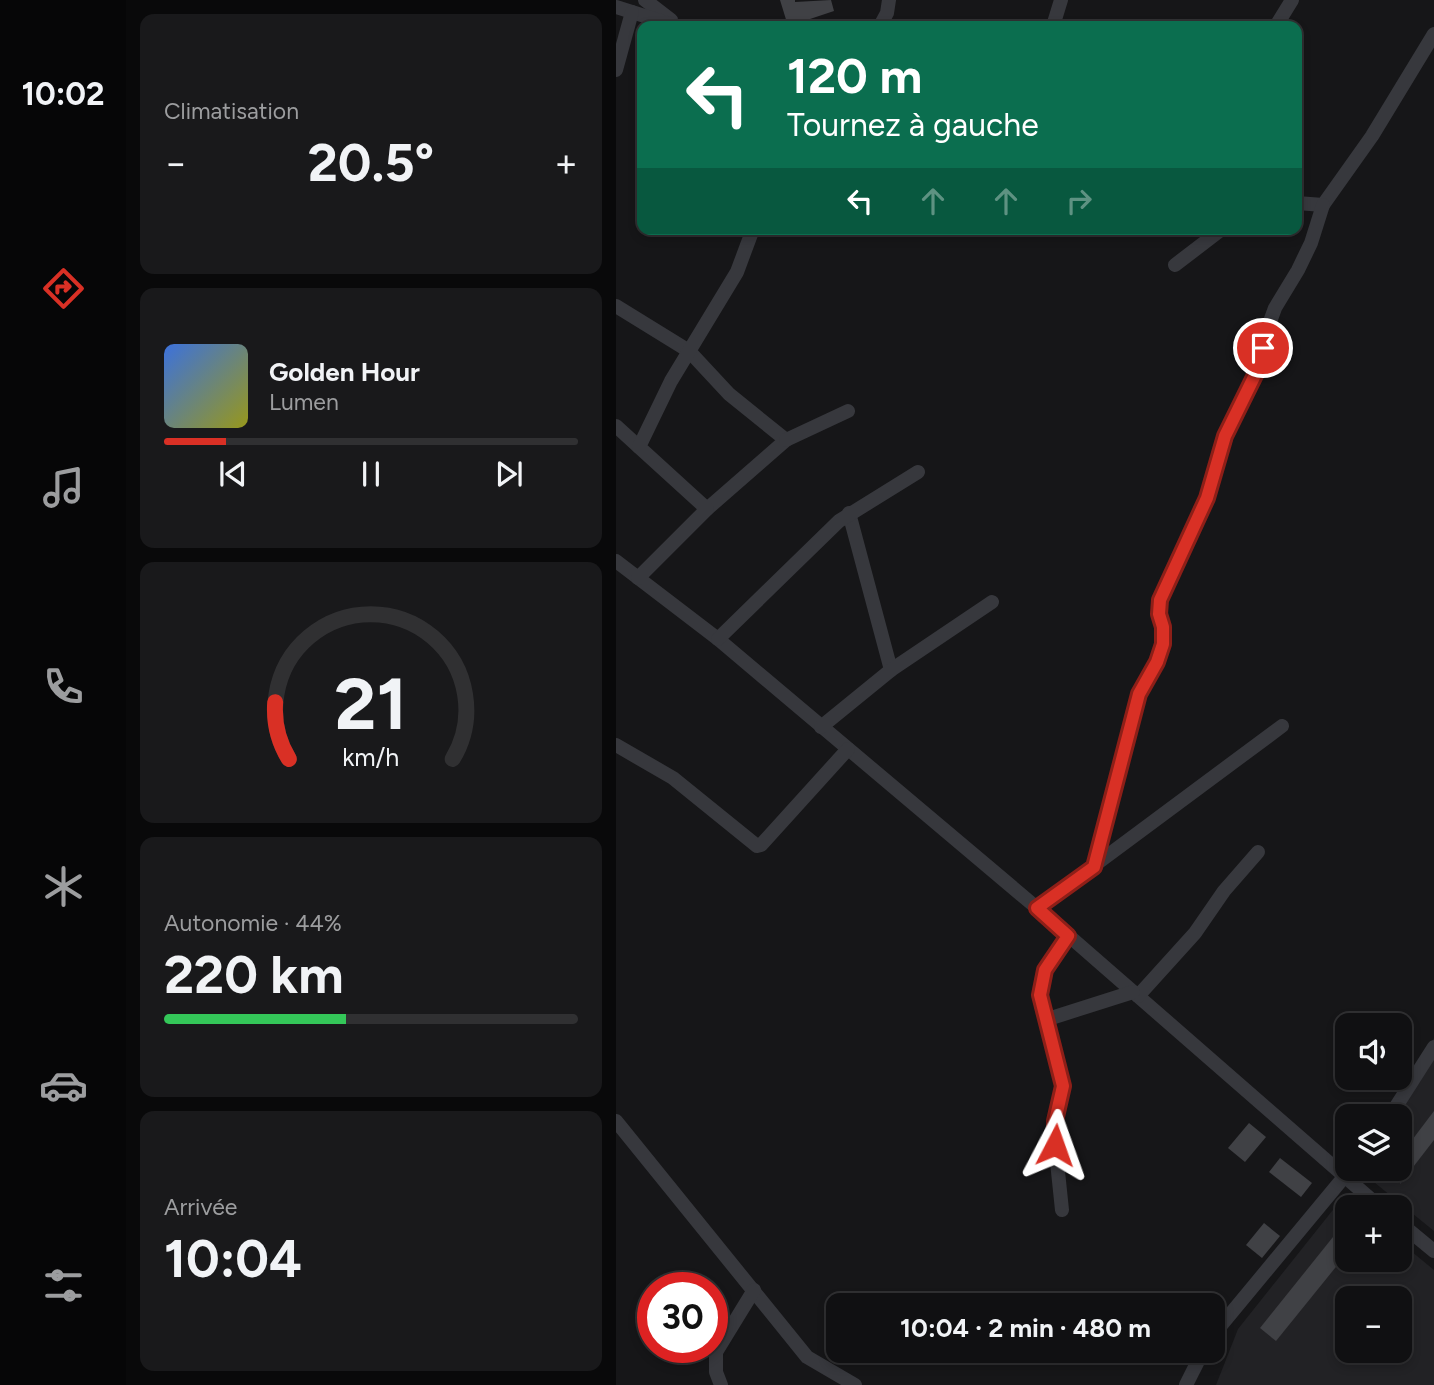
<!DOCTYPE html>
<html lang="fr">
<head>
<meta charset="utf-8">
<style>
  body { margin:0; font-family:Figtree,sans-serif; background:#19191b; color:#f1f3f6; height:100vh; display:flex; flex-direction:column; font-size:26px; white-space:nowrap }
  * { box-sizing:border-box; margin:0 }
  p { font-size:23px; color:#9c9d9f }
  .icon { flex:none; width:38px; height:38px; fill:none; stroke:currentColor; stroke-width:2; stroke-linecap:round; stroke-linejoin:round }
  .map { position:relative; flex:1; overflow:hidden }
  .side { display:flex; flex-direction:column; gap:14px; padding:14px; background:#09090a; width:490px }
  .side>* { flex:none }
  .hud { position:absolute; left:21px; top:21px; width:665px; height:214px; border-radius:14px; box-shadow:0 4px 10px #0003,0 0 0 2px #303032; background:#0b6e4f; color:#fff; overflow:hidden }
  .controls { position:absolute; left:719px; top:1013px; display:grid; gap:14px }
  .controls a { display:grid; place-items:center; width:77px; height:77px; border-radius:14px; background:#101012; box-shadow:0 4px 10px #0003,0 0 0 2px #303032; font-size:35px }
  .speed { position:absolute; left:21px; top:1272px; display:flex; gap:14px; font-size:35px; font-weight:700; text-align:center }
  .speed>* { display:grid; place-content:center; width:91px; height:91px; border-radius:50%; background:#101012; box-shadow:0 4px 10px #0003,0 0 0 2px #303032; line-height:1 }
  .speed .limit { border:10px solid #d22; background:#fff; color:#111 }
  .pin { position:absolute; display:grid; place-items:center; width:60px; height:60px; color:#fff; margin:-30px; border:4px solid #fff; border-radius:50%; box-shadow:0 2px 7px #0007 }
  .me { position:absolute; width:77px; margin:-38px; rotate:4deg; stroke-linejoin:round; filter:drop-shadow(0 0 5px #0008) }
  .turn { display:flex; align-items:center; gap:24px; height:147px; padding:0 35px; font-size:32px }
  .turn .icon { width:91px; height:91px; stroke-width:2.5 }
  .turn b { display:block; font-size:49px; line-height:60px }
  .lanes { display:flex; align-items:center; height:66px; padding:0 35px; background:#0003; justify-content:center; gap:35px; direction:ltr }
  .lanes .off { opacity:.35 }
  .big { font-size:52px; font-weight:700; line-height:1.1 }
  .side .widget { flex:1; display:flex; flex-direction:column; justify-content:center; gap:10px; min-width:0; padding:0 24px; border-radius:14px; background:#19191b }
  .side .dial { align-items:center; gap:0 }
  .dial svg { height:182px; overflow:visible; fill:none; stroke:#303032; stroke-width:7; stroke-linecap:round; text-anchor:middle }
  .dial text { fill:#f1f3f6; stroke:none }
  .song { display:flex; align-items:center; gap:21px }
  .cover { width:84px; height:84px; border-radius:10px; background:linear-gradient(135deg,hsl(220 70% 55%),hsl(60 70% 35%)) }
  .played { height:7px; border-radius:4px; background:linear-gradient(90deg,#d93025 15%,#303032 15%) }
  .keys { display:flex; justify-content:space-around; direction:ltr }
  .heat { display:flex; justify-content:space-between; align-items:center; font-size:38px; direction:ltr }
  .charge { height:10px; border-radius:5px; background:linear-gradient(90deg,#34c759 44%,#303032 0) }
  .trip { position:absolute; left:210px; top:1293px; width:399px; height:70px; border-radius:14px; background:#101012; box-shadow:0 4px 10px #0003,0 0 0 2px #303032; font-weight:700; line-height:70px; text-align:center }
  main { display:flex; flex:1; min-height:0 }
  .dock { display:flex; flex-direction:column; width:126px; justify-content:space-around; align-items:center; background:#060607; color:#9c9d9f }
  .dock .icon { width:49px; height:49px }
  .dock .active { color:#d93025 }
  .dock b { font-size:32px; color:#f1f3f6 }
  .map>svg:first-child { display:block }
  .built { fill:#222225; fill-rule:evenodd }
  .building { fill:#404145 }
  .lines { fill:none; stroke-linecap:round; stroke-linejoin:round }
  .minor { stroke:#37383d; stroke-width:14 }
  .route-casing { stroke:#8d1f18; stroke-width:18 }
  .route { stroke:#d93025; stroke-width:12 }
</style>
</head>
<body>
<main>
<nav class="dock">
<b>10:02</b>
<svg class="icon active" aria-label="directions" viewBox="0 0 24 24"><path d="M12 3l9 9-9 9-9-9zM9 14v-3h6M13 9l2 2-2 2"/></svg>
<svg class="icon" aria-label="music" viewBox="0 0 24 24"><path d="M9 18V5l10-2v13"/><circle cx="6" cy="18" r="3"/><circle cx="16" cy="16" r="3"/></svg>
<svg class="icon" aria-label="phone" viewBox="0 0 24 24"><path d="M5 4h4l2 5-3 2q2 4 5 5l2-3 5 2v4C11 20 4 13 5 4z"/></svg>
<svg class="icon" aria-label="climate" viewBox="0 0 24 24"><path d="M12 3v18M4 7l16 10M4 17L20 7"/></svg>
<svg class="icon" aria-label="car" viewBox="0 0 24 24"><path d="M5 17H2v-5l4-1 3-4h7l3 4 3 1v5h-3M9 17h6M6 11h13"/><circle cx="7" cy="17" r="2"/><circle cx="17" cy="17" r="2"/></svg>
<svg class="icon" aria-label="filters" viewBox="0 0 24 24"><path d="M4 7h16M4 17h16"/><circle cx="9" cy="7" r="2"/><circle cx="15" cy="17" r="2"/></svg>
</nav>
<section class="side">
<div class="widget"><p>Climatisation</p>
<div class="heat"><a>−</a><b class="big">20.5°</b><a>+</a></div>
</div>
<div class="widget">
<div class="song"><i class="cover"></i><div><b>Golden Hour</b><p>Lumen</p></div></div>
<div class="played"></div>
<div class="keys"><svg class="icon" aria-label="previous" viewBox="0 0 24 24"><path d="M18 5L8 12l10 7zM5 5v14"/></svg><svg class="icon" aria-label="pause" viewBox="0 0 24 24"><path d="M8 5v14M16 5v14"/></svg><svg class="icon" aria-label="next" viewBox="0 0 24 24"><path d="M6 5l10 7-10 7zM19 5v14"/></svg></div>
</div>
<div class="widget dial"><svg viewBox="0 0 100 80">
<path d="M14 69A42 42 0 1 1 86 69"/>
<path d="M14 69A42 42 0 0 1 8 44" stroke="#d93025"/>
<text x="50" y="56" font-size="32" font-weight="700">21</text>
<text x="50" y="72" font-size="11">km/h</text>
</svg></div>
<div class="widget"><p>Autonomie · 44%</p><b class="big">220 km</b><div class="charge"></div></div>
<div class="widget"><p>Arrivée</p><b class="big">10:04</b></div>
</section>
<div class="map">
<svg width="818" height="1385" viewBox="0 0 818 1385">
  <rect width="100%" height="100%" fill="#161618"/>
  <g class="built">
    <polygon points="818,1038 818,1231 742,1169 784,1169 784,1116 769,1116"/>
    <path d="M728 1196 743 1207 732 1208V1260H784V1242L818 1270V1385H600L622 1329ZM732 1298H784V1351H732Z"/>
  </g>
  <g class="building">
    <polygon points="164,0 179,0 179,2 215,0 218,11 185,22 187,26 172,26"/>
    <polygon points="818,1111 818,1140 784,1184 784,1156"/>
    <polygon points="633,1123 650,1137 629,1162 612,1148"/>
    <polygon points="664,1158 696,1183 685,1197 653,1172"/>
    <polygon points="648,1223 664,1236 646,1258 630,1245"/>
    <polygon points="717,1237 732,1249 732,1252 660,1341 644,1328"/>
  </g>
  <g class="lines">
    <g class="minor">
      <polyline points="29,0 55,20"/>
      <polyline points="0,7 60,26"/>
      <polyline points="264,26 271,13 273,0"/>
      <polyline points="437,26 445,0"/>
      <polyline points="660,26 676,0"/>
      <polyline points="0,70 16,12"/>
      <polyline points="681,203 707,205 756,136 818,34"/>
      <polyline points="559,265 606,229"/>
      <polyline points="0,306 73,351 113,394 170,440 91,509"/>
      <polyline points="0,426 23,447"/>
      <polyline points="170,440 232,411"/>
      <polyline points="233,513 275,670"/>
      <polyline points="0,561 102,639 421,908 765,1208"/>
      <polyline points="22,578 91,509 23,447 55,381 121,272 137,229"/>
      <polyline points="102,639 223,521 302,472"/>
      <polyline points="205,727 275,670 376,602"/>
      <polyline points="0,745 57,778 141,846 145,845 232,749"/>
      <polyline points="478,867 523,693 541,662 547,644 547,627 543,614 544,600 591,498 616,419 630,397 643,367 651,330 659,308 682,270 695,243 707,205"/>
      <polyline points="421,908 666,726"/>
      <polyline points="522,996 579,933 608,891 642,852"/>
      <polyline points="429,1020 517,992"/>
      <polyline points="774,1116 818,1047"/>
      <polyline points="0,1121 191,1357 239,1385"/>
      <polyline points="446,1210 438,1133 447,1086 424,995 429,970 452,936"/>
      <polyline points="784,1223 818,1251"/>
      <polyline points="597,1335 728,1177"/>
      <polyline points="105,1385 100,1372 100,1352 138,1290"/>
      <polyline points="570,1385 587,1351"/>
    </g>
  </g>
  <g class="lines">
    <g class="route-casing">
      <polyline id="route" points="439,1145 439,1121 447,1086 424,995 429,970 452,936 421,908 478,867 523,694 541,662 547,644 547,627 543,614 544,600 591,498 609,436 643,367 647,348"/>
    </g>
    <use href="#route" class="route"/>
  </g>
</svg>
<div class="controls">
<a><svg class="icon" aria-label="sound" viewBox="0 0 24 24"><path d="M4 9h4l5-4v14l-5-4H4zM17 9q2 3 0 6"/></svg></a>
<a><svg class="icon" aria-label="layers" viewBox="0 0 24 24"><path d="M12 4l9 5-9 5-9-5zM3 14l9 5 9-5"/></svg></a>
<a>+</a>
<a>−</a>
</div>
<div class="speed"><div class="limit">30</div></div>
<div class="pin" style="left:647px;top:348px;background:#d93025"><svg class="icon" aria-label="arrive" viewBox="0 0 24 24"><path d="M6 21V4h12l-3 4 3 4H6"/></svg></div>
<svg class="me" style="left:439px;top:1145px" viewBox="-20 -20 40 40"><path d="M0-17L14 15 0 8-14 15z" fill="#d93025" stroke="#fff" stroke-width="4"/></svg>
<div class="trip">10:04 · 2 min · 480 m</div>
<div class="hud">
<div class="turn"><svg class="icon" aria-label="left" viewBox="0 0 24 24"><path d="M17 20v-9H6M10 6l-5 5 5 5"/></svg><div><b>120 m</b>Tournez à gauche</div></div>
<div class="lanes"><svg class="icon" aria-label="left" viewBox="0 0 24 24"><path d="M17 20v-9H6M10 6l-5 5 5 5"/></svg><svg class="icon off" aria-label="ahead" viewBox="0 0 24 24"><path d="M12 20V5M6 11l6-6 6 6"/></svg><svg class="icon off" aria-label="ahead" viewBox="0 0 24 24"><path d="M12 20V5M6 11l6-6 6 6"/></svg><svg class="icon off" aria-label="right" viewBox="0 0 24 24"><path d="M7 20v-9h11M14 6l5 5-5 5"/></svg></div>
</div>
</div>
</main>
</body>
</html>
